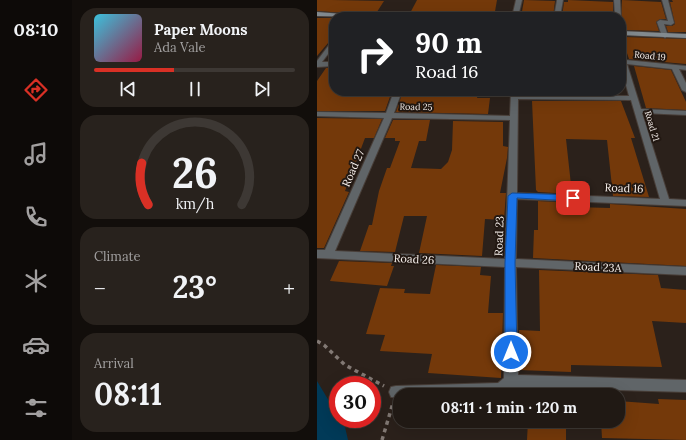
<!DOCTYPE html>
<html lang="en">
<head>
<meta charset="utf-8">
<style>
  body { margin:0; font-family:Lora,serif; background:#28221d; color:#f1f3f6; height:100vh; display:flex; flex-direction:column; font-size:15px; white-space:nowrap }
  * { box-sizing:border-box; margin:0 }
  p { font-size:13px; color:#a2a0a0 }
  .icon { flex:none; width:22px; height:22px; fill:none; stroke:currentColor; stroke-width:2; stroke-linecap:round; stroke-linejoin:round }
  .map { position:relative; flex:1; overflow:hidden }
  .side { display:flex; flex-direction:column; gap:8px; padding:8px; background:#120e0b; width:245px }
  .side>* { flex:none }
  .guide { position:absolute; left:12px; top:12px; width:297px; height:84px; border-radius:16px; box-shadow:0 4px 16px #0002,0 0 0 1px #3d3834; background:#202124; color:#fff; overflow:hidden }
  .speed { position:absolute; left:12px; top:376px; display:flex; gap:8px; font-size:20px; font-weight:700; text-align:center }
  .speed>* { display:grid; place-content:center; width:52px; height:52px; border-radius:50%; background:#201914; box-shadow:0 4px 16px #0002,0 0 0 1px #3d3834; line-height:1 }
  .speed .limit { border:6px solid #d22; background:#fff; color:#111 }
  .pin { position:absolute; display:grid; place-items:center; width:34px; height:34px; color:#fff; margin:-17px; border-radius:8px; box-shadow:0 2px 6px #0006 }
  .me { position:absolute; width:44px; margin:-22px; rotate:0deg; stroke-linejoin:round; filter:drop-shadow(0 0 3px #0008) }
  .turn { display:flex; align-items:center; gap:14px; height:84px; padding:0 20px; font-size:18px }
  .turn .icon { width:52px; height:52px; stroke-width:2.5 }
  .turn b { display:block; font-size:28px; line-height:34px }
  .big { font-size:30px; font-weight:700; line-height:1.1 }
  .side .widget { flex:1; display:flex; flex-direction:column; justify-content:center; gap:6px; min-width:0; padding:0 14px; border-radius:16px; background:#28221d }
  .side .dial { align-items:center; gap:0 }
  .dial svg { height:104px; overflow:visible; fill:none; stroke:#3d3834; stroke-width:7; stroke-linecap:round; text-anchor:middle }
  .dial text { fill:#f1f3f6; stroke:none }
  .song { display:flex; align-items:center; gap:12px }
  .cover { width:48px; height:48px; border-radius:6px; background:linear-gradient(135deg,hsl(190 70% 55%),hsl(340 70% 35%)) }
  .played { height:4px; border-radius:2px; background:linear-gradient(90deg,#d93025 40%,#3d3834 40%) }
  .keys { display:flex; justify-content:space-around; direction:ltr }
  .heat { display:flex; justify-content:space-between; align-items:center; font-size:22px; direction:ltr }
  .trip { position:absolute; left:76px; top:388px; width:232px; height:40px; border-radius:16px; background:#201914; box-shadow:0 4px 16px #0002,0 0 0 1px #3d3834; font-weight:700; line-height:40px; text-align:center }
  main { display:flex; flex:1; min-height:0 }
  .tabs { display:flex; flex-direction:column; width:72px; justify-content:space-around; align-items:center; background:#0d0a08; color:#a2a0a0 }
  .tabs .icon { width:28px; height:28px }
  .tabs .selected { color:#d93025 }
  .tabs b { font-size:18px; color:#f1f3f6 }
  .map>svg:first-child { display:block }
  .water { fill:#013a58 }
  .building { fill:#74390a }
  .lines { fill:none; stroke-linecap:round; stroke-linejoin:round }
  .street-casing { stroke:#483e38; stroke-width:2 }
  .secondary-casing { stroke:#483e38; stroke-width:2 }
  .path { stroke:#827974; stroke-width:3.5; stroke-dasharray:4 4; stroke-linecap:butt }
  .street { fill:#606568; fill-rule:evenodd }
  .secondary { fill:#828a8f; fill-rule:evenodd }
  .route { fill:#1a73e8; stroke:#114b97 }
  .labels { text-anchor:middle; stroke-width:4; stroke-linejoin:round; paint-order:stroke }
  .far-street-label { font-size:9px; fill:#f8f1ed; stroke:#221812 }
  .street-label { font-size:11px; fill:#f8f1ed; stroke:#221812 }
</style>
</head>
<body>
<main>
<nav class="tabs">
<b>08:10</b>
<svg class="icon selected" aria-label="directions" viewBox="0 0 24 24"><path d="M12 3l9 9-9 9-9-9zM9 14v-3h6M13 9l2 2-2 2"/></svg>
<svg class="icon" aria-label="music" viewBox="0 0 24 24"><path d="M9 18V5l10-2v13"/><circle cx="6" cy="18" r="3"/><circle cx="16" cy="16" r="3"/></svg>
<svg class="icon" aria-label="phone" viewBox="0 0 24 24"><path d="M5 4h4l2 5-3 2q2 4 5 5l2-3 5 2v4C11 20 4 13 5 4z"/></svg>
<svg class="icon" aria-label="climate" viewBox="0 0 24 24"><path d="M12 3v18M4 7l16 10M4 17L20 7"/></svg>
<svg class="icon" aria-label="car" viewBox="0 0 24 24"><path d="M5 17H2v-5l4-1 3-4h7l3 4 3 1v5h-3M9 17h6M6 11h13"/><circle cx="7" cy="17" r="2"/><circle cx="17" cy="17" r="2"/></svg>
<svg class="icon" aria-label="filters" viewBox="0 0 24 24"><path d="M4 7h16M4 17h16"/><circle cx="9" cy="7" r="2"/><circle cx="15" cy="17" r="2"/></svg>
</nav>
<section class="side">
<div class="widget">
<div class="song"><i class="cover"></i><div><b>Paper Moons</b><p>Ada Vale</p></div></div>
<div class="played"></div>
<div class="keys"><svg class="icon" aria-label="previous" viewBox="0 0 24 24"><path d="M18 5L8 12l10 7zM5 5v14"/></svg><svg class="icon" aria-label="pause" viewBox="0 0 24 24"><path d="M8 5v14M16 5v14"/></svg><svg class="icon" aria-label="next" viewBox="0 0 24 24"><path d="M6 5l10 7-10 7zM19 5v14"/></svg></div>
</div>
<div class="widget dial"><svg viewBox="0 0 100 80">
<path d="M14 69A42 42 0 1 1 86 69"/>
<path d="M14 69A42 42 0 0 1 9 37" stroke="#d93025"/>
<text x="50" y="56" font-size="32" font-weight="700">26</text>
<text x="50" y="72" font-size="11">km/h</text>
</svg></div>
<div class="widget"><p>Climate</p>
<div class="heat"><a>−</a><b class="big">23°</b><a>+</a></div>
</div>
<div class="widget"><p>Arrival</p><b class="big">08:11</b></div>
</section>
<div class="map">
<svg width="369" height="440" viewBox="0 0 369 440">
  <rect width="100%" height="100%" fill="#2b211b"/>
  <polygon class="water" points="0,381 21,416 21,419 23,419 28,427 31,440 0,440"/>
  <g class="building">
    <polygon points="0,0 15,0 67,1 58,15 0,11"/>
    <polygon points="100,0 180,0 177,17 91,17"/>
    <polygon points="207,0 238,1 236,17 204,17"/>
    <polygon points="251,0 296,2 296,17 245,17 247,2 251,2"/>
    <polygon points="305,0 344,2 349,19 343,19 339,22 342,31 306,30 304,21"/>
    <polygon points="355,0 369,0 369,32 351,32 349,26 355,26 358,24 353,2 356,2"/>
    <polygon points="0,18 17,18 17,36 0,56"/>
    <polygon points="308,37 369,39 369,64 312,59 307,44 310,44"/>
    <polygon points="317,66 354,70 369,102 369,110 329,108"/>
    <polygon points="9,68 17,68 17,91 75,91 68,111 0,111 0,81"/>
    <polygon points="86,91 162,91 160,98 173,98 171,114 79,112"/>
    <polygon points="215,91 300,91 301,94 215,94"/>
    <polygon points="215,101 304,101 318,138 314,138 332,197 296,196 290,140 249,139 255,194 221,192 219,190"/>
    <polygon points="0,118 65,119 57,138 48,138 28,191 32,192 7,248 0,248"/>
    <polygon points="76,120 113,120 109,141 102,141 94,168 124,169 131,162 135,150 136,121 186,122 186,146 191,147 190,158 183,193 189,193 187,220 168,219 165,256 102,253 110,216 87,216 78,252 43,251 52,225 55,225 62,191 70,168 73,168 83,141 78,141 78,138 68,138"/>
    <polygon points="221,201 256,203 257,207 293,208 293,204 369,209 369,266 216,258 217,230 221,230"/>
    <polygon points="22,261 75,263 74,266 77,266 70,286 13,281"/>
    <polygon points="119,265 164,267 163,275 174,276 171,313 186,313 184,378 111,373 115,354 63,351 68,335 49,334 63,288 88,289 87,293 113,294"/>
    <polygon points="222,270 341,275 344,288 369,290 369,323 335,321 345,367 254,365 254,372 202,370 202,330 223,331"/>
    <polygon points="341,399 369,400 369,440 285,438 284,421 301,421 301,401 342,404"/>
    <polygon points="211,421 249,421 249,440 210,440"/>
  </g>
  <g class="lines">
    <g class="street-casing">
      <g id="street">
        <polygon points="199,0 205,0 201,17 195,17"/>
        <polygon points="240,0 246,0 243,17 237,17"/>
        <polygon points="297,0 303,0 304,17 298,17"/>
        <polygon points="345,0 351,0 357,23 354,25 347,24 351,36 348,38 345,36 340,22 343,20 351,21"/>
        <polygon points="17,40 17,46 5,62 17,62 17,66 0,67 0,61 15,41"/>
        <path d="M304 54 306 55 309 60 369 66V70L362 69 369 83V92L365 90 355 69 310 64 324 109 369 111V115L325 113 352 199 369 200V206L200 199 199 259 369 267V275L199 267 201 375 369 380V392L196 387 185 395H83V398L74 397 72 392 74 387 79 386 181 383 187 378 188 267 0 258V250H8L67 118 0 116V112L69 113 77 91H85L77 113 193 116 194 91H202L201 95 312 96 304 67ZM201 99 314 100 343 199 200 193ZM75 118 193 120 188 259 18 251Z"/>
      </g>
    </g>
    <g class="secondary-casing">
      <g id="secondary">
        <polygon points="0,12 39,15 42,17 0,16"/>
        <polygon points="304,31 369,34 369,38 304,35"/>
      </g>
    </g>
    <g class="path">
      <polyline points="0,341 7,345 28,365 67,386"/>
      <polyline points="65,440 76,403"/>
    </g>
    <use href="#street" class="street"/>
    <use href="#secondary" class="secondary"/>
  </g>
  <polygon class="route" points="195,193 256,195 261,198 256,201 200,198 198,263 200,352 198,355 194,357 190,355 188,352 188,263 191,196"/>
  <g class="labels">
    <g class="far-street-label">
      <text transform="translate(333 56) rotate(5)" y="3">Road 19</text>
      <text transform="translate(99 107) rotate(1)" y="3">Road 25</text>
      <text transform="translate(335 126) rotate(73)" y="3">Road 21</text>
    </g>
    <g class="street-label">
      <text transform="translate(36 168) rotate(-66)" y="4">Road 27</text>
      <text transform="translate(307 188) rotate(2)" y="4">Road 16</text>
      <text transform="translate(182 236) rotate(-88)" y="4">Road 23</text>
      <text transform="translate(97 259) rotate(3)" y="4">Road 26</text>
      <text transform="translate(281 267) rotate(3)" y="4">Road 23A</text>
    </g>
  </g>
</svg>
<div class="speed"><div class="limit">30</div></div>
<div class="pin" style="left:256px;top:198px;background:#d93025"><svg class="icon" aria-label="arrive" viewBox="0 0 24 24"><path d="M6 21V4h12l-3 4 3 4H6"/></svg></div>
<svg class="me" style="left:194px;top:352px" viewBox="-20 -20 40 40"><circle r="17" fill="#1a73e8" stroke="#fff" stroke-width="3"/><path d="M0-11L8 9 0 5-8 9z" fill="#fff"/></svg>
<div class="trip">08:11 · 1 min · 120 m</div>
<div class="guide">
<div class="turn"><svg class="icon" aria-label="right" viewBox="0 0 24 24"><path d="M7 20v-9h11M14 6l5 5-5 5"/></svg><div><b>90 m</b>Road 16</div></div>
</div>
</div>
</main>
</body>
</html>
